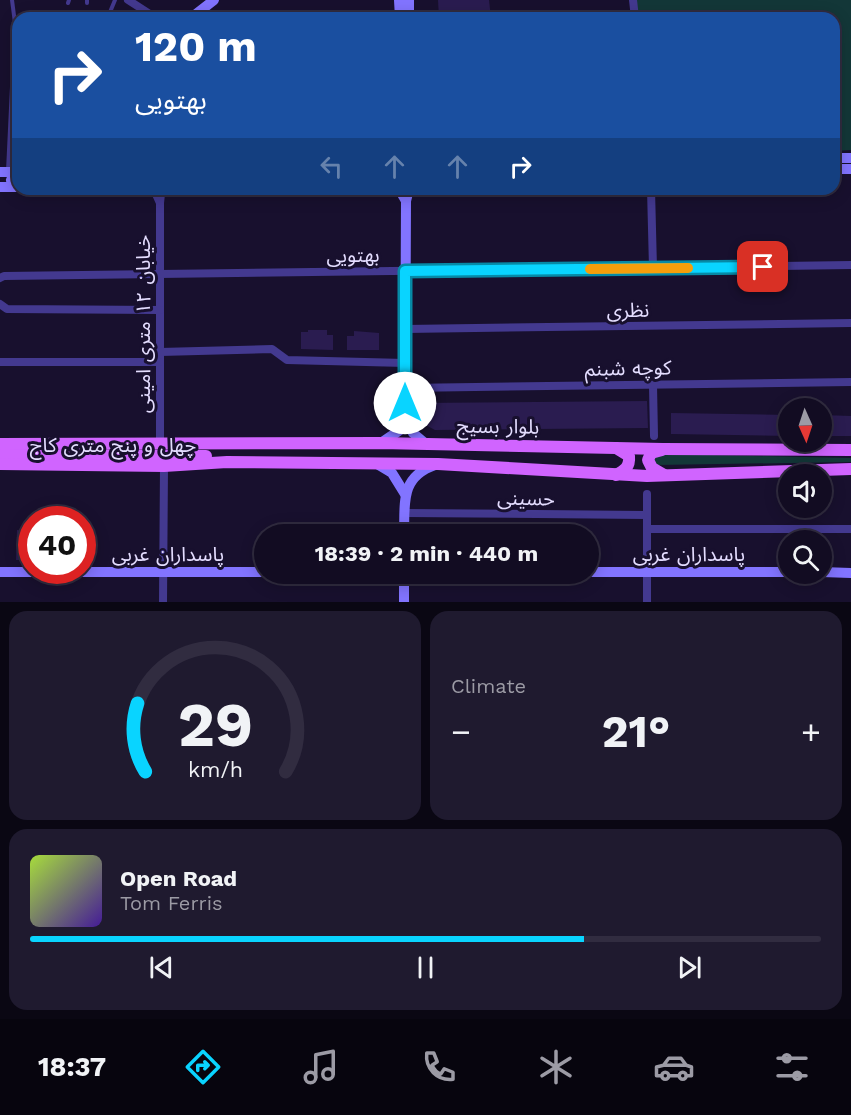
<!DOCTYPE html>
<html lang="en">
<head>
<meta charset="utf-8">
<style>
  body { margin:0; font-family:"Work Sans","Noto Sans Arabic",sans-serif; background:#1f1a2f; color:#f1f3f6; height:100vh; display:flex; flex-direction:column; font-size:22px; white-space:nowrap }
  * { box-sizing:border-box; margin:0 }
  p { font-size:20px; color:#9c9ba5 }
  .icon { flex:none; width:33px; height:33px; fill:none; stroke:currentColor; stroke-width:2; stroke-linecap:round; stroke-linejoin:round }
  .map { position:relative; height:602px; overflow:hidden }
  .details { display:flex; flex-direction:column; gap:9px; padding:9px; background:#0a0713; flex:1 }
  .details>* { flex:none }
  .top-card { position:absolute; left:12px; top:12px; width:828px; height:183px; border-radius:18px; box-shadow:0 3px 15px #0003,0 0 0 2px #312c40; background:#1a4fa0; color:#fff; overflow:hidden }
  .needle { width:39px; rotate:177deg }
  .controls { position:absolute; left:778px; top:398px; display:grid; gap:12px }
  .controls a { display:grid; place-items:center; width:54px; height:54px; border-radius:50%; background:#120c22; box-shadow:0 3px 15px #0003,0 0 0 2px #312c40; font-size:30px }
  .speed { position:absolute; left:18px; top:506px; display:flex; gap:12px; font-size:30px; font-weight:700; text-align:center }
  .speed>* { display:grid; place-content:center; width:78px; height:78px; border-radius:50%; background:#120c22; box-shadow:0 3px 15px #0003,0 0 0 2px #312c40; line-height:1 }
  .speed .limit { border:9px solid #d22; background:#fff; color:#111 }
  .pin { position:absolute; display:grid; place-items:center; width:51px; height:51px; color:#fff; margin:-26px; border-radius:12px; box-shadow:0 3px 9px #0006 }
  .me { position:absolute; width:66px; margin:-33px; rotate:0deg; stroke-linejoin:round; filter:drop-shadow(0 0 4px #0008) }
  .turn { display:flex; align-items:center; gap:21px; height:126px; padding:0 24px; font-size:27px }
  .turn .icon { width:78px; height:78px; stroke-width:2.5 }
  .turn b { display:block; font-size:42px; line-height:51px }
  .lanes { display:flex; align-items:center; height:57px; padding:0 24px; background:#0003; justify-content:center; gap:30px; direction:ltr }
  .lanes .off { opacity:.35 }
  .big { font-size:45px; font-weight:700; line-height:1.1 }
  .details .widget { flex:1; display:flex; flex-direction:column; justify-content:center; gap:9px; min-width:0; padding:0 21px; border-radius:18px; background:#1f1a2f }
  .details .dial { align-items:center; gap:0 }
  .dial svg { height:156px; overflow:visible; fill:none; stroke:#312c40; stroke-width:7; stroke-linecap:round; text-anchor:middle }
  .dial text { fill:#f1f3f6; stroke:none }
  .song { display:flex; align-items:center; gap:18px }
  .cover { width:72px; height:72px; border-radius:9px; background:linear-gradient(135deg,hsl(80 70% 55%),hsl(260 70% 35%)) }
  .played { height:6px; border-radius:3px; background:linear-gradient(90deg,#09d4ff 70%,#312c40 70%) }
  .keys { display:flex; justify-content:space-around; direction:ltr }
  .heat { display:flex; justify-content:space-between; align-items:center; font-size:33px; direction:ltr }
  .details .tiles { flex:1; display:grid; gap:9px; grid-template-columns:1fr 1fr }
  .widget:last-child { grid-column:span 2 }
  .trip { position:absolute; left:254px; top:524px; width:345px; height:60px; border-radius:30px; background:#120c22; box-shadow:0 3px 15px #0003,0 0 0 2px #312c40; font-weight:700; line-height:60px; text-align:center }
  .tabs { display:flex; height:96px; justify-content:space-around; align-items:center; background:#07050e; color:#9c9ba5 }
  .tabs .icon { width:42px; height:42px }
  .tabs .selected { color:#09d4ff }
  .tabs b { font-size:27px; color:#f1f3f6 }
  .map>svg:first-child { display:block }
  .green { fill:#133738 }
  .building { fill:#2a1c50 }
  .lines { fill:none; stroke-linecap:round; stroke-linejoin:round }
  .lane { stroke:#43398f; stroke-width:4 }
  .street { stroke:#43398f; stroke-width:8 }
  .secondary { stroke:#8274ff; stroke-width:10 }
  .primary { stroke:#d064ff; stroke-width:12 }
  .route-casing { stroke:#068aa6; stroke-width:15 }
  .route { stroke:#09d4ff; stroke-width:10 }
  .slow { stroke:#f59e0b; stroke-width:10 }
  .labels { text-anchor:middle; stroke-width:6; stroke-linejoin:round; paint-order:stroke }
  .street-label { font-size:20px; fill:#e4ddff; stroke:#18102e }
</style>
</head>
<body>
<div class="map">
<svg width="851" height="602" viewBox="0 0 851 602">
  <rect width="100%" height="100%" fill="#18102e"/>
  <g class="green">
    <polygon points="636,0 851,0 851,150 834,151 834,18 638,18"/>
    <polygon points="663,454 851,458 851,462 657,465 653,457"/>
  </g>
  <g class="building">
    <polygon points="438,0 489,0 491,18 439,18"/>
    <polygon points="308,330 327,330 327,335 333,335 333,350 301,349 301,332 308,332"/>
    <polygon points="354,331 379,333 379,350 347,350 347,336 354,336"/>
    <polygon points="647,401 648,428 435,430 418,421 418,403"/>
    <polygon points="671,413 789,415 789,436 671,434"/>
    <polygon points="822,415 851,416 851,436 822,436"/>
    <polygon points="17,530 24,531 23,560 16,560"/>
  </g>
  <g class="lines">
    <g class="lane">
      <polyline points="68,3 69,0"/>
      <polyline points="87,3 87,0"/>
      <polyline points="108,17 115,0"/>
      <polyline points="8,171 15,23 12,0"/>
    </g>
    <g class="street">
      <polyline points="128,0 156,18"/>
      <polyline points="633,0 635,18"/>
      <polyline points="149,189 155,192 160,203 161,194 168,189"/>
      <polyline points="651,189 653,268"/>
      <polyline points="160,203 160,444"/>
      <polyline points="0,278 4,276 851,265"/>
      <polyline points="0,304 7,309 160,310"/>
      <polyline points="405,329 851,323"/>
      <polyline points="160,352 272,349 287,360 405,363"/>
      <polyline points="0,362 160,362"/>
      <polyline points="653,385 654,436"/>
      <polyline points="405,388 851,382"/>
      <polyline points="405,513 647,515"/>
      <polyline points="647,529 851,529"/>
      <polyline points="163,602 164,466"/>
      <polyline points="647,602 647,494"/>
    </g>
    <g class="secondary">
      <polyline points="399,0 400,18"/>
      <polyline points="409,0 409,18"/>
      <polyline points="191,18 214,0"/>
      <polyline points="834,158 851,158"/>
      <polyline points="834,169 851,169"/>
      <polyline points="0,172 18,172"/>
      <polyline points="18,173 13,176 11,180 18,186"/>
      <polyline points="0,187 18,187"/>
      <polyline points="399,189 406,201 409,189"/>
      <polyline points="405,419 413,433 426,444"/>
      <polyline points="381,443 400,430 405,419 406,201"/>
      <polyline points="377,464 392,473 405,494"/>
      <path d="M404 534C405 503 400 477 435 465"/>
      <polyline points="0,572 264,572"/>
      <polyline points="588,572 789,572"/>
      <polyline points="822,572 851,573"/>
      <polyline points="404,602 404,573"/>
    </g>
    <g class="primary">
      <polyline points="0,444 381,443 663,449 851,450"/>
      <polyline points="662,450 651,453 648,460 652,468 664,475"/>
      <polyline points="3,455 206,456"/>
      <polyline points="0,464 164,466 227,462 438,464 647,476 851,469"/>
      <path d="M616 475C625 470 630 467 629 456L616 448"/>
    </g>
  </g>
  <g class="lines">
    <g class="route-casing">
      <polyline id="route" points="405,403 405,271 763,267"/>
    </g>
    <use href="#route" class="route"/>
    <polyline class="slow" points="590,269 688,268"/>
  </g>
  <g class="labels">
    <g class="street-label">
      <text transform="translate(353 255) rotate(-1)" y="7">بهتویی</text>
      <text transform="translate(628 310) rotate(-1)" y="7">نظری</text>
      <text transform="translate(143 324) rotate(-90)" y="7">خیابان ۱۲ متری امینی</text>
      <text transform="translate(628 368) rotate(-1)" y="7">کوچه شبنم</text>
      <text transform="translate(498 426) rotate(1)" y="7">بلوار بسیج</text>
      <text x="113" y="452">چهل و پنج متری کاج</text>
      <text transform="translate(526 498) rotate(1)" y="7">حسینی</text>
      <text x="168" y="561">پاسداران غربی</text>
      <text x="689" y="561">پاسداران غربی</text>
    </g>
  </g>
</svg>
<div class="controls">
<a><svg class="needle" viewBox="-14 -14 28 28"><path d="M0-13l5 13h-10z" fill="#e53935"/><path d="M0 13l5-13h-10z" fill="#9c9ba5"/></svg></a>
<a><svg class="icon" aria-label="sound" viewBox="0 0 24 24"><path d="M4 9h4l5-4v14l-5-4H4zM17 9q2 3 0 6"/></svg></a>
<a><svg class="icon" aria-label="search" viewBox="0 0 24 24"><circle cx="10" cy="10" r="6"/><path d="M15 15l6 6"/></svg></a>
</div>
<div class="speed"><div class="limit">40</div></div>
<div class="pin" style="left:763px;top:267px;background:#d93025"><svg class="icon" aria-label="arrive" viewBox="0 0 24 24"><path d="M6 21V4h12l-3 4 3 4H6"/></svg></div>
<svg class="me" style="left:405px;top:403px" viewBox="-20 -20 40 40"><circle r="19" fill="#fff"/><path d="M0-13L10 11 0 6-10 11z" fill="#09d4ff"/></svg>
<div class="trip">18:39 · 2 min · 440 m</div>
<div class="top-card">
<div class="turn"><svg class="icon" aria-label="right" viewBox="0 0 24 24"><path d="M7 20v-9h11M14 6l5 5-5 5"/></svg><div><b>120 m</b>بهتویی</div></div>
<div class="lanes"><svg class="icon off" aria-label="left" viewBox="0 0 24 24"><path d="M17 20v-9H6M10 6l-5 5 5 5"/></svg><svg class="icon off" aria-label="ahead" viewBox="0 0 24 24"><path d="M12 20V5M6 11l6-6 6 6"/></svg><svg class="icon off" aria-label="ahead" viewBox="0 0 24 24"><path d="M12 20V5M6 11l6-6 6 6"/></svg><svg class="icon" aria-label="right" viewBox="0 0 24 24"><path d="M7 20v-9h11M14 6l5 5-5 5"/></svg></div>
</div>
</div>
<section class="details">
<div class="tiles">
<div class="widget dial"><svg viewBox="0 0 100 80">
<path d="M14 69A42 42 0 1 1 86 69"/>
<path d="M14 69A42 42 0 0 1 10 34" stroke="#09d4ff"/>
<text x="50" y="56" font-size="32" font-weight="700">29</text>
<text x="50" y="72" font-size="11">km/h</text>
</svg></div>
<div class="widget"><p>Climate</p>
<div class="heat"><a>−</a><b class="big">21°</b><a>+</a></div>
</div>
<div class="widget">
<div class="song"><i class="cover"></i><div><b>Open Road</b><p>Tom Ferris</p></div></div>
<div class="played"></div>
<div class="keys"><svg class="icon" aria-label="previous" viewBox="0 0 24 24"><path d="M18 5L8 12l10 7zM5 5v14"/></svg><svg class="icon" aria-label="pause" viewBox="0 0 24 24"><path d="M8 5v14M16 5v14"/></svg><svg class="icon" aria-label="next" viewBox="0 0 24 24"><path d="M6 5l10 7-10 7zM19 5v14"/></svg></div>
</div>
</div>
</section>
<nav class="tabs">
<b>18:37</b>
<svg class="icon selected" aria-label="directions" viewBox="0 0 24 24"><path d="M12 3l9 9-9 9-9-9zM9 14v-3h6M13 9l2 2-2 2"/></svg>
<svg class="icon" aria-label="music" viewBox="0 0 24 24"><path d="M9 18V5l10-2v13"/><circle cx="6" cy="18" r="3"/><circle cx="16" cy="16" r="3"/></svg>
<svg class="icon" aria-label="phone" viewBox="0 0 24 24"><path d="M5 4h4l2 5-3 2q2 4 5 5l2-3 5 2v4C11 20 4 13 5 4z"/></svg>
<svg class="icon" aria-label="climate" viewBox="0 0 24 24"><path d="M12 3v18M4 7l16 10M4 17L20 7"/></svg>
<svg class="icon" aria-label="car" viewBox="0 0 24 24"><path d="M5 17H2v-5l4-1 3-4h7l3 4 3 1v5h-3M9 17h6M6 11h13"/><circle cx="7" cy="17" r="2"/><circle cx="17" cy="17" r="2"/></svg>
<svg class="icon" aria-label="filters" viewBox="0 0 24 24"><path d="M4 7h16M4 17h16"/><circle cx="9" cy="7" r="2"/><circle cx="15" cy="17" r="2"/></svg>
</nav>
</body>
</html>
